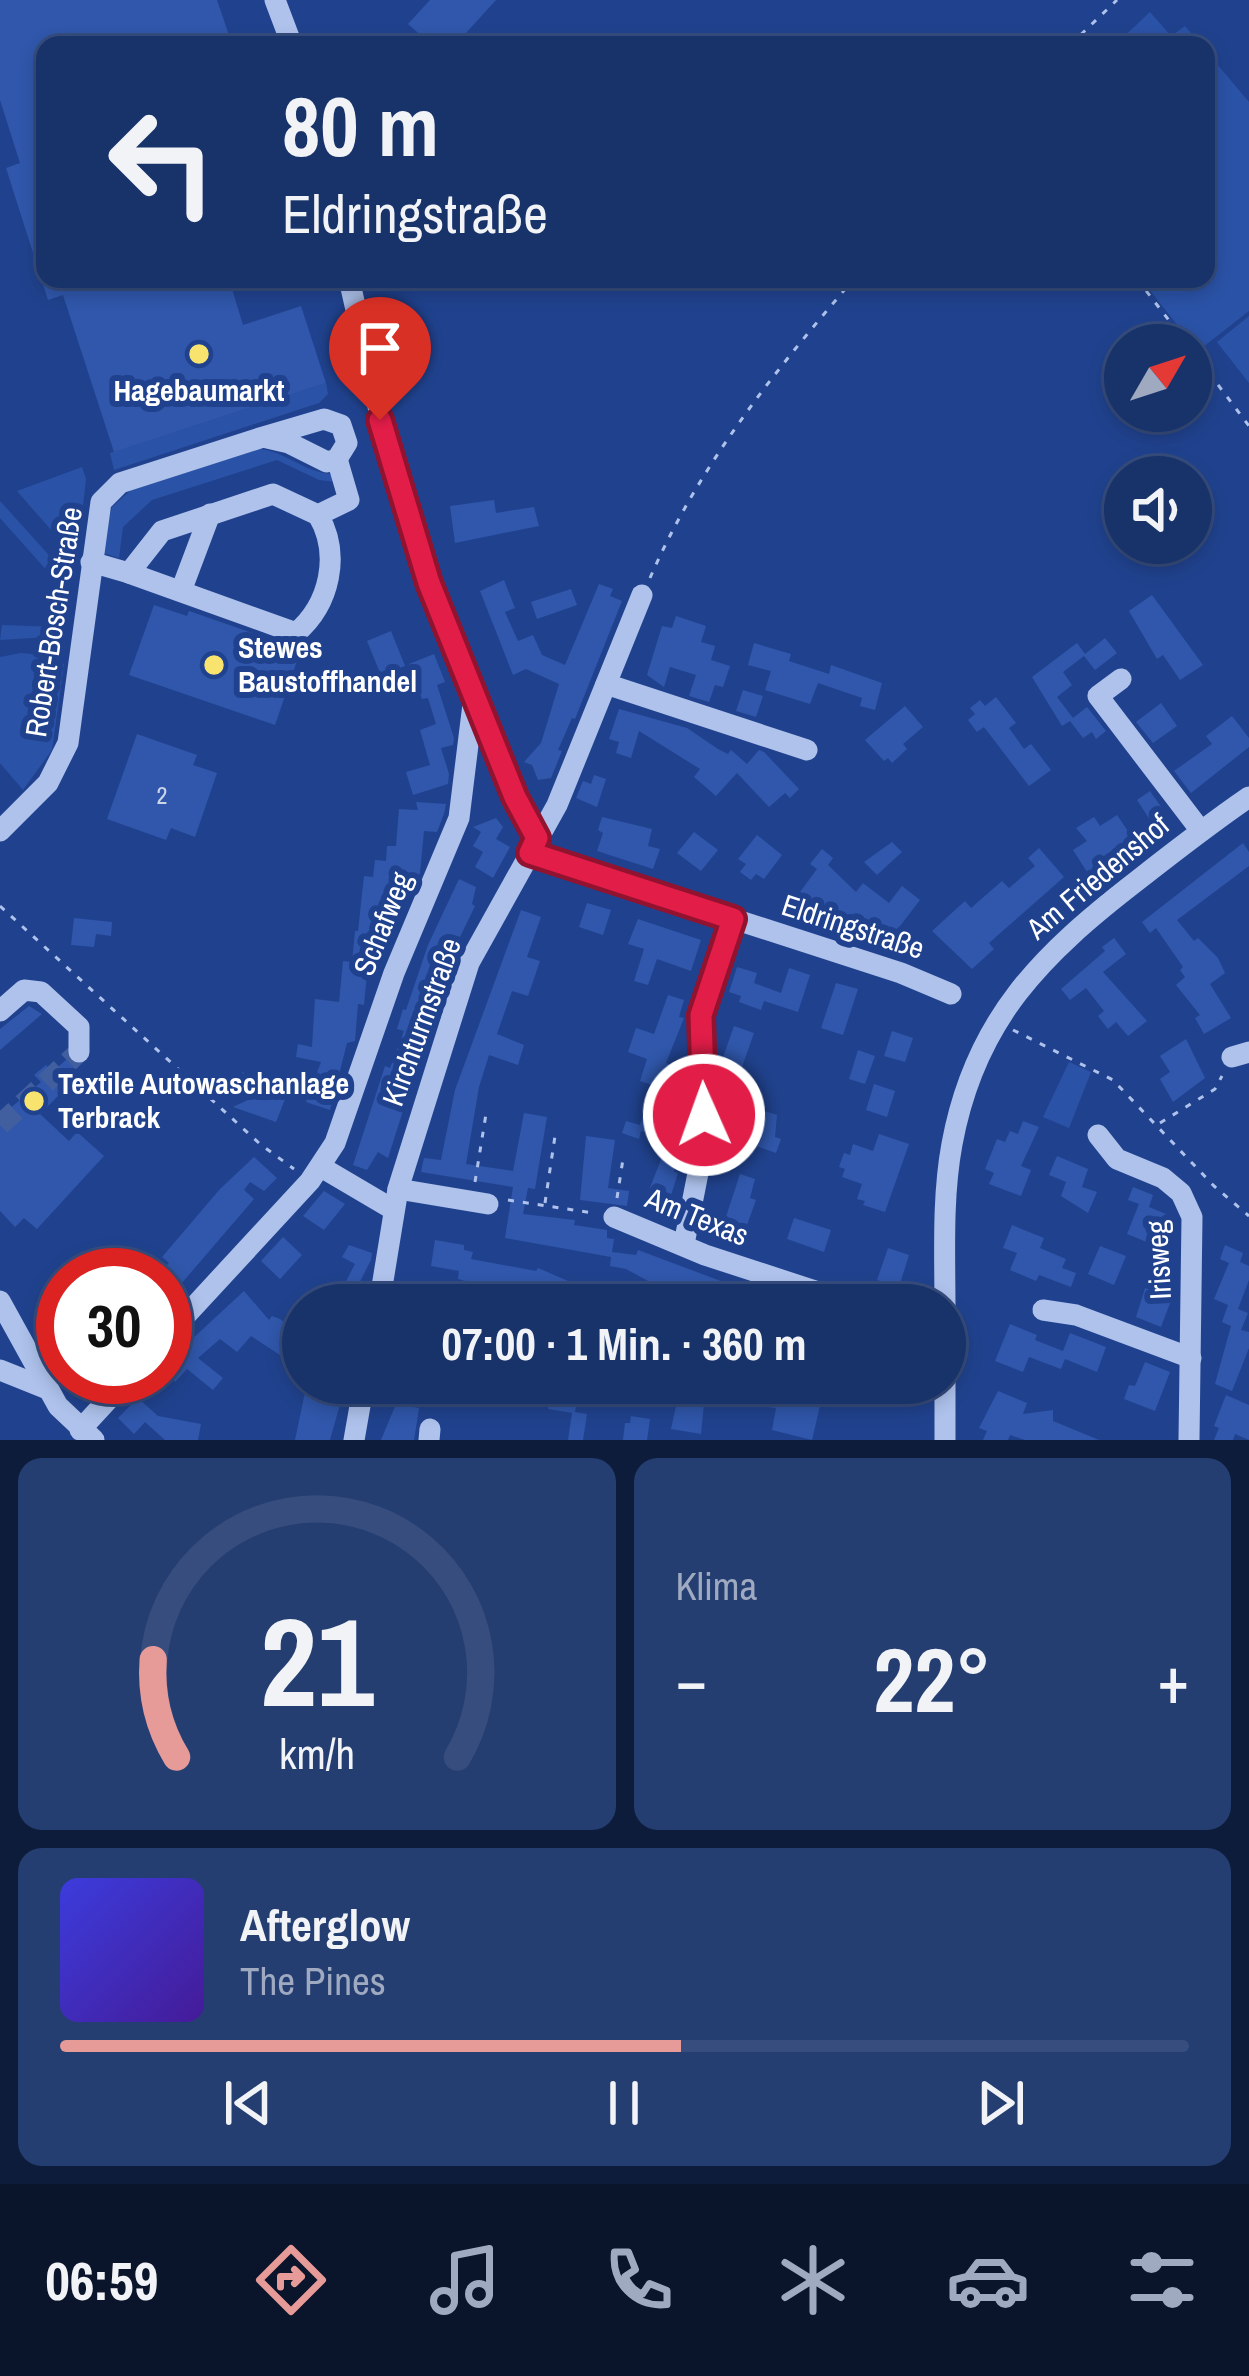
<!DOCTYPE html>
<html lang="de">
<head>
<meta charset="utf-8">
<style>
  body { margin:0; font-family:"Archivo Narrow",sans-serif; background:#253e72; color:#f1f3f6; height:100vh; display:flex; flex-direction:column; font-size:45px; white-space:nowrap }
  * { box-sizing:border-box; margin:0 }
  p { font-size:39px; color:#9faac1 }
  .icon { flex:none; width:66px; height:66px; fill:none; stroke:currentColor; stroke-width:2; stroke-linecap:round; stroke-linejoin:round }
  .map { position:relative; height:1440px; overflow:hidden }
  .side { display:flex; flex-direction:column; gap:18px; padding:18px; background:#0d1c3a; flex:1 }
  .side>* { flex:none }
  .top-card { position:absolute; left:36px; top:36px; width:1179px; height:252px; border-radius:24px; box-shadow:0 6px 18px #0003,0 0 0 3px #364d7e; background:#18326a; color:#f1f3f6; overflow:hidden }
  .needle { width:78px; rotate:51deg }
  .fabs { position:absolute; left:1104px; top:324px; display:grid; gap:24px }
  .fabs a { display:grid; place-items:center; width:108px; height:108px; border-radius:50%; background:#18326a; box-shadow:0 6px 18px #0003,0 0 0 3px #364d7e; font-size:60px }
  .speed { position:absolute; left:36px; top:1248px; display:flex; gap:24px; font-size:60px; font-weight:700; text-align:center }
  .speed>* { display:grid; place-content:center; width:156px; height:156px; border-radius:50%; background:#18326a; box-shadow:0 6px 18px #0003,0 0 0 3px #364d7e; line-height:1 }
  .speed .limit { border:18px solid #d22; background:#fff; color:#111 }
  .pin { position:absolute; display:grid; place-items:center; width:102px; height:102px; color:#fff; margin:-123px -51px; border-radius:50% 50% 50% 0; rotate:-45deg; box-shadow:0 0 12px #0007 }
  .pin .icon { rotate:45deg }
  .me { position:absolute; width:132px; margin:-66px; rotate:358deg; stroke-linejoin:round; filter:drop-shadow(0 0 9px #0008) }
  .turn { display:flex; align-items:center; gap:42px; height:252px; padding:0 48px; font-size:54px }
  .turn .icon { width:156px; height:156px; stroke-width:2.5 }
  .turn b { display:block; font-size:84px; line-height:102px }
  .big { font-size:90px; font-weight:700; line-height:1.1 }
  .side .widget { flex:1; display:flex; flex-direction:column; justify-content:center; gap:18px; min-width:0; padding:0 42px; border-radius:24px; background:#253e72 }
  .side .dial { align-items:center; gap:0 }
  .dial svg { height:312px; overflow:visible; fill:none; stroke:#364d7e; stroke-width:7; stroke-linecap:round; text-anchor:middle }
  .dial text { fill:#f1f3f6; stroke:none }
  .song { display:flex; align-items:center; gap:36px }
  .cover { width:144px; height:144px; border-radius:18px; background:linear-gradient(135deg,hsl(240 70% 55%),hsl(260 70% 35%)) }
  .played { height:12px; border-radius:6px; background:linear-gradient(90deg,#e69b98 55%,#364d7e 55%) }
  .keys { display:flex; justify-content:space-around; direction:ltr }
  .heat { display:flex; justify-content:space-between; align-items:center; font-size:66px; direction:ltr }
  .side .tiles { flex:1; display:grid; gap:18px; grid-template-columns:1fr 1fr }
  .widget:last-child { grid-column:span 2 }
  .trip { position:absolute; left:282px; top:1284px; width:684px; height:120px; border-radius:60px; background:#18326a; box-shadow:0 6px 18px #0003,0 0 0 3px #364d7e; font-weight:700; line-height:120px; text-align:center }
  .menu { display:flex; height:192px; justify-content:space-around; align-items:center; background:#0a142a; color:#9faac1 }
  .menu .icon { width:84px; height:84px }
  .menu .active { color:#e69b98 }
  .menu b { font-size:54px; color:#f1f3f6 }
  .map>svg:first-child { display:block }
  .green { fill:#2a52a6 }
  .building { fill:#3057ab }
  .lines { fill:none; stroke-linecap:round; stroke-linejoin:round }
  .minor-tunnel { stroke:#415e9f; stroke-width:21; stroke-dasharray:21 10; stroke-linecap:butt }
  .path { stroke:#aec2ec; stroke-width:3; stroke-dasharray:6 9; stroke-linecap:butt }
  .minor { stroke:#aec2ec; stroke-width:21 }
  .route-casing { stroke:#92132f; stroke-width:30 }
  .route { stroke:#e11d48; stroke-width:21 }
  .poi-dot { fill:#f9e36f; stroke:#20428e; stroke-width:4.5 }
  .labels { text-anchor:middle; stroke-width:12; stroke-linejoin:round; paint-order:stroke }
  .number-label { font-size:24px; fill:#cbd5ea }
  .poi-label { font-size:30px; font-weight:bold; fill:#fff; stroke:#20428e; text-anchor:start }
  .street-label { font-size:30px; fill:#fff; stroke:#20428e }
</style>
</head>
<body>
<div class="map">
<svg width="1249" height="1440" viewBox="0 0 1249 1440">
  <rect width="100%" height="100%" fill="#20428e"/>
  <g class="green">
    <polygon points="1150,12 1171,36 1185,26 1201,45 1115,45"/>
    <polygon points="1206,51 1249,102 1249,311 1203,347 1189,340 1141,279 1206,279"/>
    <polygon points="1249,316 1249,383 1217,342"/>
    <polygon points="326,383 328,394 319,403 114,470 110,453"/>
    <path d="M259 449C285 451 305 473 333 474L335 482 319 480 277 460 152 500 123 527 119 558 100 552 112 507 131 490Z"/>
    <polygon points="82,467 86,479 78,550 65,546 17,491"/>
    <polygon points="0,501 66,574 73,593 57,592 57,582 0,518"/>
    <polygon points="57,597 72,599 64,636 0,640 2,625 56,627"/>
    <polygon points="21,653 41,655 64,664 52,750 23,790 0,763 0,657"/>
    <polygon points="1069,1062 1091,1072 1069,1128 1043,1117"/>
  </g>
  <g class="building">
    <polygon points="0,0 217,0 231,41 219,45 45,45 45,279 229,279 243,325 301,306 326,383 114,452 63,295 48,300 6,168 20,163 0,100"/>
    <polygon points="430,0 496,0 455,45 432,45 408,24"/>
    <polygon points="494,500 496,513 534,507 539,526 455,543 450,506"/>
    <polygon points="504,580 515,608 505,612 518,641 533,635 542,655 565,665 599,584 613,589 610,596 622,601 575,719 572,718 558,750 562,751 551,778 538,780 532,765 524,762 541,743 559,684 526,669 513,675 480,591"/>
    <polygon points="571,589 577,605 537,619 531,602"/>
    <polygon points="1152,595 1203,665 1180,680 1163,655 1157,659 1129,611"/>
    <polygon points="154,605 187,616 189,611 296,648 299,655 275,725 129,675"/>
    <polygon points="676,616 706,626 701,642 715,646 711,660 730,666 723,687 715,685 709,702 689,696 696,675 670,667 664,687 647,675 662,626 672,628"/>
    <polygon points="391,631 405,666 381,675 367,641"/>
    <polygon points="1105,638 1117,653 1095,670 1084,656 1063,672 1072,685 1057,697 1073,718 1087,707 1106,731 1096,739 1092,732 1083,738 1070,721 1062,726 1032,677 1077,643 1085,654"/>
    <polygon points="754,643 791,654 789,661 829,674 831,665 882,683 875,710 860,706 862,698 818,683 810,704 765,690 771,671 748,665"/>
    <polygon points="434,654 445,682 437,685 454,738 453,745 441,748 449,774 448,784 413,795 406,772 430,765 420,730 436,724 428,698 422,699 409,664"/>
    <polygon points="743,690 763,696 756,717 736,711"/>
    <polygon points="996,697 1016,723 1009,728 1024,749 1031,744 1051,770 1029,786 984,727 977,732 968,720 975,714 970,708 980,700 985,706"/>
    <polygon points="1161,703 1177,726 1153,743 1136,722"/>
    <polygon points="905,706 923,727 903,744 907,749 892,763 888,758 884,761 865,740"/>
    <polygon points="619,709 687,728 718,749 728,754 731,750 747,764 759,750 764,752 799,789 790,798 785,793 769,807 737,773 716,796 694,777 700,769 639,731 631,758 616,753 619,742 609,739"/>
    <polygon points="1232,716 1249,738 1249,747 1191,793 1174,771 1212,744 1206,736"/>
    <polygon points="137,734 197,755 193,765 217,773 195,837 171,828 166,840 107,819"/>
    <polygon points="594,775 606,779 597,807 576,798 583,781 591,784"/>
    <polygon points="1150,791 1166,814 1152,823 1137,800"/>
    <polygon points="416,802 446,804 444,814 437,832 424,831 420,873 416,881 402,880 399,917 388,916 380,964 368,963 364,1005 358,1004 355,1041 347,1043 330,1110 306,1102 321,1062 296,1057 298,1044 312,1047 315,999 339,1002 343,961 352,962 355,931 358,931 364,876 373,877 375,860 386,861 387,846 396,846 399,809 418,810"/>
    <polygon points="1117,815 1132,837 1101,858 1110,872 1094,883 1073,850 1087,841 1076,828 1094,817 1100,826"/>
    <polygon points="602,817 652,829 648,846 660,849 653,869 597,851 603,833 598,830"/>
    <polygon points="496,818 503,827 496,839 510,847 493,878 475,867 483,852 473,846 481,832 473,827"/>
    <polygon points="694,832 718,850 701,871 677,853"/>
    <polygon points="757,835 782,855 764,879 756,874 751,880 740,872 746,864 738,859"/>
    <polygon points="892,842 902,852 877,875 864,862"/>
    <polygon points="1243,843 1249,852 1249,866 1177,920 1194,941 1198,938 1218,958 1225,973 1210,984 1231,1018 1204,1034 1195,1018 1200,1015 1176,985 1185,977 1180,970 1183,967 1156,928 1150,933 1142,922"/>
    <polygon points="1039,848 1064,877 989,943 994,949 972,969 932,931 965,901 971,908 1002,881 1009,888 1035,866 1028,858"/>
    <polygon points="822,849 833,858 828,865 856,892 863,883 889,903 902,886 920,900 897,930 910,940 900,952 881,936 876,943 843,917 839,921 800,892 817,869 810,864"/>
    <polygon points="459,879 476,887 472,904 475,906 460,937 457,936 453,944 427,958 448,969 388,1158 378,1152 367,1170 353,1165 385,1066 390,1068 404,1031 397,1029 403,1009 406,1010 428,945"/>
    <polygon points="587,903 611,910 603,935 579,927"/>
    <polygon points="521,910 541,917 527,957 540,961 528,996 512,991 497,1034 524,1045 518,1065 489,1055 479,1087 466,1164 513,1171 524,1113 547,1117 535,1189 528,1188 523,1214 575,1220 574,1225 607,1230 607,1238 614,1239 612,1252 636,1255 638,1250 742,1289 737,1305 690,1305 660,1295 661,1288 626,1269 610,1266 611,1257 505,1238 513,1187 421,1172 424,1158 441,1160 455,1090"/>
    <polygon points="74,918 112,922 111,936 96,934 94,947 71,945"/>
    <polygon points="638,919 701,940 691,971 657,959 648,985 634,981 644,949 628,944"/>
    <polygon points="1114,938 1126,954 1103,972 1147,1021 1128,1036 1116,1022 1108,1029 1098,1016 1104,1011 1086,988 1070,1000 1061,989 1105,951 1102,947"/>
    <polygon points="737,967 757,973 754,983 781,993 789,968 810,975 798,1012 764,1001 761,1010 739,1002 741,996 729,992"/>
    <polygon points="836,983 858,989 843,1035 821,1028"/>
    <polygon points="668,995 684,1000 679,1017 684,1018 666,1063 669,1064 661,1088 640,1081 647,1059 628,1052 636,1028 654,1034"/>
    <polygon points="29,1006 42,1014 0,1050 0,1029"/>
    <polygon points="734,1026 754,1033 742,1067 722,1060"/>
    <polygon points="892,1031 913,1038 905,1062 884,1056"/>
    <polygon points="1186,1039 1205,1078 1173,1102 1160,1079 1170,1072 1160,1056"/>
    <polygon points="858,1050 875,1056 865,1084 849,1079"/>
    <polygon points="66,1060 78,1067 71,1073 75,1079 40,1114 69,1141 77,1132 104,1156 37,1229 24,1218 15,1227 0,1211 0,1117 41,1082 34,1075 46,1065 52,1072"/>
    <polygon points="242,1072 289,1089 276,1122 233,1107 254,1097"/>
    <polygon points="874,1084 895,1091 887,1117 866,1110"/>
    <polygon points="732,1085 753,1092 748,1106 777,1115 775,1137 781,1139 776,1153 745,1142 738,1163 718,1156 732,1112 724,1109"/>
    <polygon points="649,1095 663,1100 660,1109 679,1115 670,1141 641,1131 639,1139 622,1133 626,1121 640,1125"/>
    <polygon points="1023,1121 1039,1127 1021,1166 1031,1170 1021,1196 989,1184 994,1173 985,1169 997,1139 1005,1142 1010,1131 1018,1134"/>
    <polygon points="879,1134 909,1144 885,1212 863,1205 865,1201 857,1199 862,1184 842,1177 845,1169 839,1167 844,1153 850,1155 853,1144 873,1151"/>
    <polygon points="586,1136 615,1140 608,1188 629,1191 627,1206 580,1200"/>
    <polygon points="665,1149 679,1154 674,1172 678,1173 668,1205 646,1198"/>
    <polygon points="1057,1156 1088,1169 1082,1187 1097,1192 1088,1213 1061,1196 1066,1182 1049,1175"/>
    <polygon points="254,1157 277,1178 264,1191 250,1182 244,1190 254,1199 181,1284 186,1289 165,1312 165,1267 169,1263 162,1257 220,1189"/>
    <polygon points="740,1174 755,1179 750,1198 756,1200 743,1236 722,1229"/>
    <polygon points="1133,1187 1153,1195 1149,1207 1166,1214 1154,1245 1127,1234 1139,1204 1128,1200"/>
    <polygon points="324,1191 345,1204 324,1230 303,1216"/>
    <polygon points="794,1218 831,1230 824,1252 787,1239"/>
    <polygon points="1012,1225 1044,1238 1040,1248 1066,1259 1062,1268 1076,1273 1071,1287 1039,1275 1036,1281 1010,1270 1017,1253 1003,1248"/>
    <polygon points="283,1237 302,1255 280,1279 261,1261"/>
    <polygon points="435,1240 464,1245 464,1250 473,1252 471,1259 536,1271 538,1268 568,1281 553,1305 531,1305 512,1299 514,1294 458,1279 459,1271 431,1266"/>
    <polygon points="349,1245 372,1253 371,1260 348,1305 332,1305 339,1286 343,1287 355,1264 342,1257"/>
    <polygon points="1225,1245 1243,1253 1240,1262 1249,1266 1249,1280 1238,1309 1248,1313 1241,1330 1249,1332 1249,1348 1232,1391 1215,1384 1231,1326 1222,1322 1228,1305 1214,1299 1229,1263 1220,1259"/>
    <polygon points="1100,1246 1126,1256 1114,1285 1088,1274"/>
    <polygon points="888,1248 909,1255 899,1287 877,1280"/>
    <polygon points="1152,1266 1166,1271 1161,1283 1171,1287 1167,1296 1172,1298 1161,1327 1136,1317"/>
    <polygon points="244,1291 269,1320 272,1316 280,1319 293,1329 298,1337 293,1344 299,1348 289,1361 251,1336 237,1352 220,1339 198,1358 223,1378 213,1390 187,1369 175,1382 165,1373 165,1364"/>
    <polygon points="1010,1324 1037,1335 1035,1340 1063,1351 1070,1333 1106,1347 1097,1372 1065,1359 1061,1369 1029,1357 1023,1372 995,1361"/>
    <polygon points="1145,1362 1170,1372 1155,1411 1124,1399 1129,1385 1135,1386"/>
    <polygon points="307,1383 346,1383 330,1440 295,1440"/>
    <polygon points="681,1383 706,1383 701,1434 671,1429"/>
    <polygon points="552,1385 579,1389 575,1412 587,1414 583,1440 568,1440 572,1413 548,1409"/>
    <polygon points="768,1388 822,1397 812,1440 772,1430 776,1408 766,1407"/>
    <polygon points="998,1391 1027,1403 1023,1414 1053,1410 1053,1421 1099,1440 1025,1440 1010,1435 1008,1440 983,1440 987,1431 979,1428"/>
    <polygon points="1226,1395 1249,1405 1249,1440 1235,1434 1233,1440 1214,1440 1219,1428 1214,1426"/>
    <polygon points="138,1398 158,1416 201,1424 198,1440 165,1440 145,1422 134,1434 118,1418"/>
    <polygon points="396,1404 419,1408 414,1440 381,1440"/>
    <polygon points="631,1416 650,1419 647,1440 623,1440 625,1423 630,1423"/>
  </g>
  <g class="lines">
    <polyline class="minor-tunnel" points="0,1125 79,1052"/>
    <g class="path">
      <polyline points="1070,45 1117,0"/>
      <polyline points="1137,279 1188,345"/>
      <polyline points="1191,349 1249,426"/>
      <path d="M650 578C698 467 775 370 854 279"/>
      <polyline points="0,906 260,1144 294,1169"/>
      <polyline points="1013,1030 1113,1080 1214,1186 1249,1216"/>
      <polyline points="1160,1123 1215,1089 1222,1076"/>
      <polyline points="475,1182 486,1114"/>
      <polyline points="617,1198 623,1159"/>
      <polyline points="508,1200 593,1213"/>
      <polyline points="545,1203 555,1136"/>
    </g>
    <g class="minor">
      <polyline points="275,0 292,45"/>
      <polyline points="349,279 396,486 429,583 515,797 537,838"/>
      <polyline points="91,562 129,573 162,531 273,494 318,515 349,500 337,459"/>
      <path d="M129 573 296 633C330 604 341 554 318 515"/>
      <polyline points="181,591 210,514"/>
      <polyline points="1121,679 1098,696 1201,831"/>
      <polyline points="606,684 807,750"/>
      <polyline points="0,831 48,783 68,743 101,502 120,483 263,437 324,419 341,425 347,443 337,459 327,462 289,443 263,437"/>
      <polyline points="530,853 901,973 951,994"/>
      <polyline points="0,1011 24,990 41,992 79,1027 79,1052"/>
      <polyline points="1232,1057 1249,1052"/>
      <polyline points="1098,1135 1117,1159 1163,1178 1181,1193 1192,1217 1189,1440"/>
      <polyline points="321,1167 394,1210"/>
      <polyline points="398,1189 488,1204"/>
      <polyline points="614,1217 705,1255 858,1305"/>
      <polyline points="684,1244 700,1163 701,1015 732,919"/>
      <polyline points="0,1301 58,1406 94,1440"/>
      <polyline points="379,1305 398,1189 469,963 557,805 642,595"/>
      <path d="M945 1310C945 1255 942 1198 952 1144 975 1019 1042 954 1138 880 1175 851 1211 823 1249 797"/>
      <polyline points="1043,1310 1076,1315 1191,1358"/>
      <polyline points="165,1338 310,1181 335,1143 394,973 459,818 474,696"/>
      <polyline points="0,1370 45,1388"/>
      <polyline points="80,1430 129,1377"/>
      <polyline points="354,1440 364,1383"/>
      <polyline points="429,1440 430,1429"/>
      <polyline points="945,1440 945,1328"/>
    </g>
  </g>
  <g class="lines">
    <g class="route-casing">
      <polyline id="route" points="380,420 429,583 515,797 537,838 530,853 733,919 701,1015 704,1115"/>
    </g>
    <use href="#route" class="route"/>
  </g>
  <g class="poi-dot">
    <circle cx="199" cy="354" r="12"/>
    <circle cx="214" cy="665" r="12"/>
    <circle cx="34" cy="1101" r="12"/>
  </g>
  <g class="labels">
    <g class="number-label">
      <text x="162" y="804">2</text>
    </g>
    <g class="poi-label">
      <text x="199" y="401" text-anchor="middle">Hagebaumarkt</text>
      <text x="238" y="658">Stewes<tspan x="238" dy="34">Baustoffhandel</tspan></text>
      <text x="58" y="1094">Textile Autowaschanlage<tspan x="58" dy="34">Terbrack</tspan></text>
    </g>
    <g class="street-label">
      <text transform="translate(54 622) rotate(-81)" y="10">Robert-Bosch-Straße</text>
      <text transform="translate(1098 877) rotate(-40)" y="10">Am Friedenshof</text>
      <text transform="translate(383 924) rotate(-68)" y="10">Schafweg</text>
      <text transform="translate(853 927) rotate(18)" y="10">Eldringstraße</text>
      <text transform="translate(422 1022) rotate(-70)" y="10">Kirchturmstraße</text>
      <text transform="translate(697 1217) rotate(22)" y="10">Am Texas</text>
      <text transform="translate(1159 1260) rotate(-93)" y="10">Irisweg</text>
    </g>
  </g>
</svg>
<div class="fabs">
<a><svg class="needle" viewBox="-14 -14 28 28"><path d="M0-13l5 13h-10z" fill="#e53935"/><path d="M0 13l5-13h-10z" fill="#9faac1"/></svg></a>
<a><svg class="icon" aria-label="sound" viewBox="0 0 24 24"><path d="M4 9h4l5-4v14l-5-4H4zM17 9q2 3 0 6"/></svg></a>
</div>
<div class="speed"><div class="limit">30</div></div>
<div class="pin" style="left:380px;top:420px;background:#d93025"><svg class="icon" aria-label="arrive" viewBox="0 0 24 24"><path d="M6 21V4h12l-3 4 3 4H6"/></svg></div>
<svg class="me" style="left:704px;top:1115px" viewBox="-20 -20 40 40"><circle r="17" fill="#e11d48" stroke="#fff" stroke-width="3"/><path d="M0-11L8 9 0 5-8 9z" fill="#fff"/></svg>
<div class="trip">07:00 · 1 Min. · 360 m</div>
<div class="top-card">
<div class="turn"><svg class="icon" aria-label="left" viewBox="0 0 24 24"><path d="M17 20v-9H6M10 6l-5 5 5 5"/></svg><div><b>80 m</b>Eldringstraße</div></div>
</div>
</div>
<section class="side">
<div class="tiles">
<div class="widget dial"><svg viewBox="0 0 100 80">
<path d="M14 69A42 42 0 1 1 86 69"/>
<path d="M14 69A42 42 0 0 1 8 44" stroke="#e69b98"/>
<text x="50" y="56" font-size="32" font-weight="700">21</text>
<text x="50" y="72" font-size="11">km/h</text>
</svg></div>
<div class="widget"><p>Klima</p>
<div class="heat"><a>−</a><b class="big">22°</b><a>+</a></div>
</div>
<div class="widget">
<div class="song"><i class="cover"></i><div><b>Afterglow</b><p>The Pines</p></div></div>
<div class="played"></div>
<div class="keys"><svg class="icon" aria-label="previous" viewBox="0 0 24 24"><path d="M18 5L8 12l10 7zM5 5v14"/></svg><svg class="icon" aria-label="pause" viewBox="0 0 24 24"><path d="M8 5v14M16 5v14"/></svg><svg class="icon" aria-label="next" viewBox="0 0 24 24"><path d="M6 5l10 7-10 7zM19 5v14"/></svg></div>
</div>
</div>
</section>
<nav class="menu">
<b>06:59</b>
<svg class="icon active" aria-label="directions" viewBox="0 0 24 24"><path d="M12 3l9 9-9 9-9-9zM9 14v-3h6M13 9l2 2-2 2"/></svg>
<svg class="icon" aria-label="music" viewBox="0 0 24 24"><path d="M9 18V5l10-2v13"/><circle cx="6" cy="18" r="3"/><circle cx="16" cy="16" r="3"/></svg>
<svg class="icon" aria-label="phone" viewBox="0 0 24 24"><path d="M5 4h4l2 5-3 2q2 4 5 5l2-3 5 2v4C11 20 4 13 5 4z"/></svg>
<svg class="icon" aria-label="climate" viewBox="0 0 24 24"><path d="M12 3v18M4 7l16 10M4 17L20 7"/></svg>
<svg class="icon" aria-label="car" viewBox="0 0 24 24"><path d="M5 17H2v-5l4-1 3-4h7l3 4 3 1v5h-3M9 17h6M6 11h13"/><circle cx="7" cy="17" r="2"/><circle cx="17" cy="17" r="2"/></svg>
<svg class="icon" aria-label="filters" viewBox="0 0 24 24"><path d="M4 7h16M4 17h16"/><circle cx="9" cy="7" r="2"/><circle cx="15" cy="17" r="2"/></svg>
</nav>
</body>
</html>
